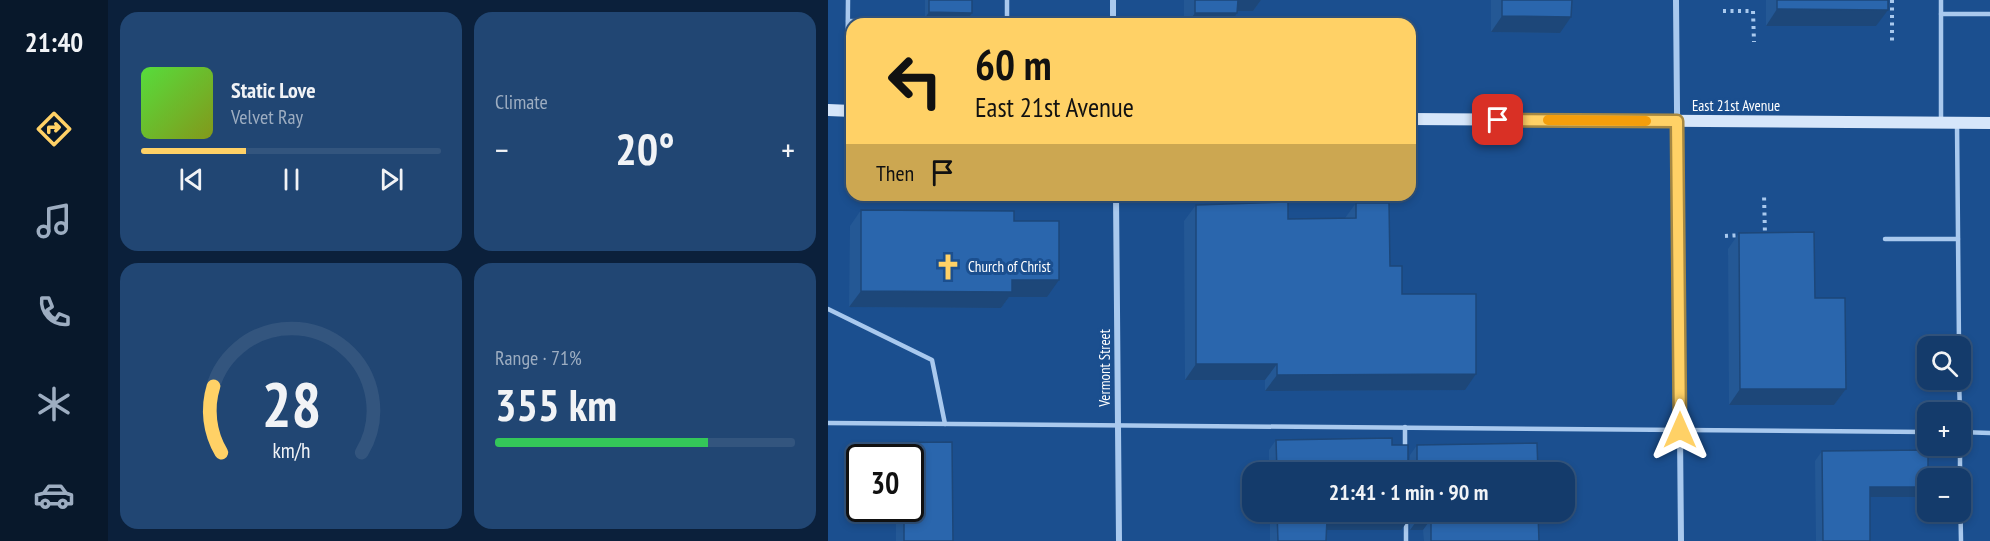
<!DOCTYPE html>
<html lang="en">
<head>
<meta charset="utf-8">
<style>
  body { margin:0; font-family:"PT Sans Narrow",sans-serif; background:#214673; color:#f1f3f6; height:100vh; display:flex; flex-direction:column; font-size:22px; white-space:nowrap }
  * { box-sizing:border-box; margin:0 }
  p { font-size:20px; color:#9dadc1 }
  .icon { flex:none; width:33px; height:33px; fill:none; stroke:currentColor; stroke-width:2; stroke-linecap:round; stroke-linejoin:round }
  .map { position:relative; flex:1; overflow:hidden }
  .sheet { display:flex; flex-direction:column; gap:12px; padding:12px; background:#0b203b; width:720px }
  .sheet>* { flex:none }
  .top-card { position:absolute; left:18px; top:18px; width:570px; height:183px; border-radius:18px; box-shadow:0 3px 9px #0003,0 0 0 2px #33557e; background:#ffd166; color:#111; overflow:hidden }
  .tools { position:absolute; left:1089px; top:336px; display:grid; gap:12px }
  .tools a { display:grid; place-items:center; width:54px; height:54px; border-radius:12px; background:#143b6b; box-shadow:0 3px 9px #0003,0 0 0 2px #33557e; font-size:30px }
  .speed { position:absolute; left:18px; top:444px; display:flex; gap:12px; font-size:30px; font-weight:700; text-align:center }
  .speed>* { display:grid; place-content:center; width:78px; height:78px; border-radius:50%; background:#143b6b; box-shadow:0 3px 9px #0003,0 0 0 2px #33557e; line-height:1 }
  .speed .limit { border:3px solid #111; border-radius:9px; background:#fff; color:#111 }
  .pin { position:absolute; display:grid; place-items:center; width:51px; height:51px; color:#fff; margin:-26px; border-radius:12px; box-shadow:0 3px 9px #0006 }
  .me { position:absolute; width:66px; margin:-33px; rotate:0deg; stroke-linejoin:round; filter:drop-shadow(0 0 4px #0008) }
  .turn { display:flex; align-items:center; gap:21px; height:126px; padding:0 30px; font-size:27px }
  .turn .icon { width:78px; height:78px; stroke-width:2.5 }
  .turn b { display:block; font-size:42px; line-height:51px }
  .then { display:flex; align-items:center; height:57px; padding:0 30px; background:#0003; gap:12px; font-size:22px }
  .big { font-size:45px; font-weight:600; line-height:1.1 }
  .sheet .tile { flex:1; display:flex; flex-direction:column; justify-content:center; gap:9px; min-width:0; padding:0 21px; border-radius:18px; background:#214673 }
  .sheet .dial { align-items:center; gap:0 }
  .dial svg { height:156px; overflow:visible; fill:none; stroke:#33557e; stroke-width:7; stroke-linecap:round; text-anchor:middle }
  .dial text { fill:#f1f3f6; stroke:none }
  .song { display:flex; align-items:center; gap:18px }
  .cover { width:72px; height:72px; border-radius:9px; background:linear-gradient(135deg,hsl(110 70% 55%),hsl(70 70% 35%)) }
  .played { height:6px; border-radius:3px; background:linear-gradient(90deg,#ffd166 35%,#33557e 35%) }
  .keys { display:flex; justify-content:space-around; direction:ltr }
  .heat { display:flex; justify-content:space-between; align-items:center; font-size:33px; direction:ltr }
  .charge { height:9px; border-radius:4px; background:linear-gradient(90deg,#34c759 71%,#33557e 0) }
  .sheet .tiles { flex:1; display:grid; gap:12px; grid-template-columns:repeat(2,1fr) }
  .trip { position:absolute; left:414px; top:462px; width:333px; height:60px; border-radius:18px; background:#143b6b; box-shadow:0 3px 9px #0003,0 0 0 2px #33557e; font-weight:600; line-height:60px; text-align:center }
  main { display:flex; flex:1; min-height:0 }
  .dock { display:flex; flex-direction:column; width:108px; justify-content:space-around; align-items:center; background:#08182b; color:#9dadc1 }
  .dock .icon { width:42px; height:42px }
  .dock .current { color:#ffd166 }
  .dock b { font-size:27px; color:#f1f3f6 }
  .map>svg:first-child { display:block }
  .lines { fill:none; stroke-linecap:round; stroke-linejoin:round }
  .path { stroke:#a9c9ee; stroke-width:4; stroke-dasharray:3 4.5; stroke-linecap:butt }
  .lane { stroke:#a9c9ee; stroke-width:4.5 }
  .street { stroke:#a9c9ee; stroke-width:6 }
  .secondary { stroke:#d6e6fa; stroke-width:12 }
  .wall { fill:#245895 }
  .shaded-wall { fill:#1d4779 }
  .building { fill:#2a66ad; stroke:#1d4779; stroke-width:1.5 }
  .route-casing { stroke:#a68842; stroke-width:15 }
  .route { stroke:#ffd166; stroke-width:10 }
  .slow { stroke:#f59e0b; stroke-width:10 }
  .labels { text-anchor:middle; stroke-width:6; stroke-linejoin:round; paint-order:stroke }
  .street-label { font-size:15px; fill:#fff; stroke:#1b4f8f }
  .poi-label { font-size:15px; fill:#fff; stroke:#1b4f8f; text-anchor:start }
</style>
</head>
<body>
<main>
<nav class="dock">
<b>21:40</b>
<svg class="icon current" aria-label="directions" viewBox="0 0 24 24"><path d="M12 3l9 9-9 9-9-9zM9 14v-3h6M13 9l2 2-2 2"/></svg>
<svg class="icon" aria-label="music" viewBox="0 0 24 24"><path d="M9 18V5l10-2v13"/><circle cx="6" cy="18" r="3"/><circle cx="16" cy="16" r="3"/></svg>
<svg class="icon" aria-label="phone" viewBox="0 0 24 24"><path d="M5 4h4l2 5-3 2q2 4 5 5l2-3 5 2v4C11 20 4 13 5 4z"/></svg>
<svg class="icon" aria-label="climate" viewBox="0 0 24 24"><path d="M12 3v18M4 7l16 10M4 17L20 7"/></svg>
<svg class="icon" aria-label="car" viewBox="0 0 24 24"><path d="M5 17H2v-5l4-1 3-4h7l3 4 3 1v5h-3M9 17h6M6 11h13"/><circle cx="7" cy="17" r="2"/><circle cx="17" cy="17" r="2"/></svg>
</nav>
<section class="sheet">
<div class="tiles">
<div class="tile">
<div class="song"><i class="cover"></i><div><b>Static Love</b><p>Velvet Ray</p></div></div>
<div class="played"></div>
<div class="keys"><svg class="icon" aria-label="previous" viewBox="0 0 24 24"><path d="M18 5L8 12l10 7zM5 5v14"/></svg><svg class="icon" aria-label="pause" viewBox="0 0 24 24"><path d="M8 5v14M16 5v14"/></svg><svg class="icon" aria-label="next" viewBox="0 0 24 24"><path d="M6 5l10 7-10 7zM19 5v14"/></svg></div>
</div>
<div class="tile"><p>Climate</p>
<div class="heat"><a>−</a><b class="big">20°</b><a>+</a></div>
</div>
<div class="tile dial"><svg viewBox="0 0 100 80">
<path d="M14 69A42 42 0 1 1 86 69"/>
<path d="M14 69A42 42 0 0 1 10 35" stroke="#ffd166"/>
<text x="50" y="56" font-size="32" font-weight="700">28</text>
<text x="50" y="72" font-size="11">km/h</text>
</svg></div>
<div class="tile"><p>Range · 71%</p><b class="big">355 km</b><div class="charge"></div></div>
</div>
</section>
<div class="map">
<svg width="1162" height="541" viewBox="0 0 1162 541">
  <rect width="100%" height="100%" fill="#1b4f8f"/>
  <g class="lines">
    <g class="path">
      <polyline points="1064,0 1064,43"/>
      <polyline points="895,11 925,11 926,42"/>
      <polyline points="410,195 410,207"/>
      <polyline points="934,235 937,235 936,194"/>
      <polyline points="897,236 914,235"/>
    </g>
    <g class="lane">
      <polyline points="179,0 179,24"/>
      <polyline points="1113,14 1162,14"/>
      <polyline points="20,21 179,24"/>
      <polyline points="19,108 20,0"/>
      <polyline points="1113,120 1113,0"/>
      <polyline points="1129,123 1131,346"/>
      <polyline points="1057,239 1130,239"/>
      <polyline points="0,309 104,360 117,424"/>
      <polyline points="1131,380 1132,412"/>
      <polyline points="0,423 1100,432"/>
      <polyline points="577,427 577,449"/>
      <polyline points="1132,432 1162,433"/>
      <polyline points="1132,446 1132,478"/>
      <polyline points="1132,487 1133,541"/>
      <polyline points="578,512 578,541"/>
    </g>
    <g class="street">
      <polyline points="285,0 285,24"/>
      <polyline points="848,0 853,541"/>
      <polyline points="288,195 291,541"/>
    </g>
    <g class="secondary">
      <polyline points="0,110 24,111"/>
      <polyline points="582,119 1162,123"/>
    </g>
  </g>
  <g class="wall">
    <polygon points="97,0 144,0 144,13 140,19 97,18"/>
    <polygon points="356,0 433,0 425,11 409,11 402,24 356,24"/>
    <polygon points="663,0 744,0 732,33 663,32"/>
    <polygon points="938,0 1060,0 1048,26 938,26"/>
    <polygon points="528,203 562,266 574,294 637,390 437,391 437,380 357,380 356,221 368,205 460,219 517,218"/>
    <polygon points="33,210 186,221 219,297 181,297 173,308 21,307 22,226"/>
    <polygon points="911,233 987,298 1018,389 1006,405 901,405 900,249"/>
    <polygon points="448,440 564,445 581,464 582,455 589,445 710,472 441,472 441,450"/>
    <polygon points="124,442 125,541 68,541 68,508 82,508 82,458 32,458 32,483 29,483 29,454 36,443"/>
    <polygon points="994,451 1093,497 1042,497 1042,541 988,541 987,461"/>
    <polygon points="442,512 581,512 581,519 573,530 498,530 498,541 442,541"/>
    <polygon points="581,512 710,512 711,541 596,541 595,530 582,530"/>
  </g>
  <g class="shaded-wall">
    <polygon points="406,0 433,0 425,11 399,11"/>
    <polygon points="949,9 1060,10 1048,26 938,26"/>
    <polygon points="101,12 144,13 140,19 97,18"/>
    <polygon points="367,13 409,13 402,24 359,24"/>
    <polygon points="674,16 743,17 732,33 663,32"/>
    <polygon points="184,280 231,280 219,297 181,297 173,308 21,307 33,291"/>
    <polygon points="368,364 449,364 437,380 357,380"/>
    <polygon points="648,374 637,390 437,391 449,375"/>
    <polygon points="912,389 1018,389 1006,405 901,405"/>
    <polygon points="1042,487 1100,487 1100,488 1093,497 1035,497"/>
    <polygon points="499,519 581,519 573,530 491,530"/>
    <polygon points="590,519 603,519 595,530 582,530"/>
  </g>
  <g class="building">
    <polygon points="101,0 144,0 144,13 101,12"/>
    <polygon points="367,0 410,0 409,13 367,13"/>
    <polygon points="674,0 744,0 743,17 674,16"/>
    <polygon points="949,0 1060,0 1060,10 949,9"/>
    <polygon points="460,202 460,219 528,218 528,203 561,203 562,266 574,266 574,294 648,294 648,374 449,375 449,364 368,364 368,205"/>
    <polygon points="33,210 186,211 186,221 231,221 231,280 184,280 184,292 33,291"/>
    <polygon points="986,232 987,298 1017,298 1018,389 912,389 911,233"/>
    <polygon points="564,438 564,445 580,445 580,462 584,466 589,462 589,445 709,443 710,472 449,472 448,440"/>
    <polygon points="124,442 125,541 76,541 76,508 82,508 82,458 37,458 36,443"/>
    <polygon points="1100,450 1100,487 1042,487 1042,541 995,541 994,451"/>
    <polygon points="449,512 581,512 581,519 499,519 498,541 450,541"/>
    <polygon points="589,512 710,512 711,541 603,541 603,519 590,519"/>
  </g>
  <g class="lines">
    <g class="route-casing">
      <polyline id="route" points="670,120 849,121 852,430"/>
    </g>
    <use href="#route" class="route"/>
    <polyline class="slow" points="720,120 818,121"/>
  </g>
  <defs>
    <g id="church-bare" transform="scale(2.07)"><path d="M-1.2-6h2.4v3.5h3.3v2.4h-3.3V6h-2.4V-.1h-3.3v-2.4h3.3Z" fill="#ffd166" stroke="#1b4f8f" stroke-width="2.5" paint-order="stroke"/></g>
  </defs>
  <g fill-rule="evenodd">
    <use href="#church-bare" x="120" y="267"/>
  </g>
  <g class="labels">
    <g class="street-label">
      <text x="908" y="111">East 21st Avenue</text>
      <text transform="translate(277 368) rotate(-90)" y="5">Vermont Street</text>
    </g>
    <g class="poi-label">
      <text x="140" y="272">Church of Christ</text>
    </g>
  </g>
</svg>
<div class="tools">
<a><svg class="icon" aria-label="search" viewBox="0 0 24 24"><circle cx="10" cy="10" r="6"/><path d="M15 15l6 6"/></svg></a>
<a>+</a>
<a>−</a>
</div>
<div class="speed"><div class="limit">30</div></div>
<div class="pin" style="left:670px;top:120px;background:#d93025"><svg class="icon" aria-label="arrive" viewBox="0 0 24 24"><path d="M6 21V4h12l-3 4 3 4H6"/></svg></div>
<svg class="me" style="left:852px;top:430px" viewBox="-20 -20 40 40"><path d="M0-17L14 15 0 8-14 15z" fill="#ffd166" stroke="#fff" stroke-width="4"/></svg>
<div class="trip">21:41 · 1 min · 90 m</div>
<div class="top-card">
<div class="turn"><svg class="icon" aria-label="left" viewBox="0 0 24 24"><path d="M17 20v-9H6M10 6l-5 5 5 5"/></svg><div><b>60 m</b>East 21st Avenue</div></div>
<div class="then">Then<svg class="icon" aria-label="arrive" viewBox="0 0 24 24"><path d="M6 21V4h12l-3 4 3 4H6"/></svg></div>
</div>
</div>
</main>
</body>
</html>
